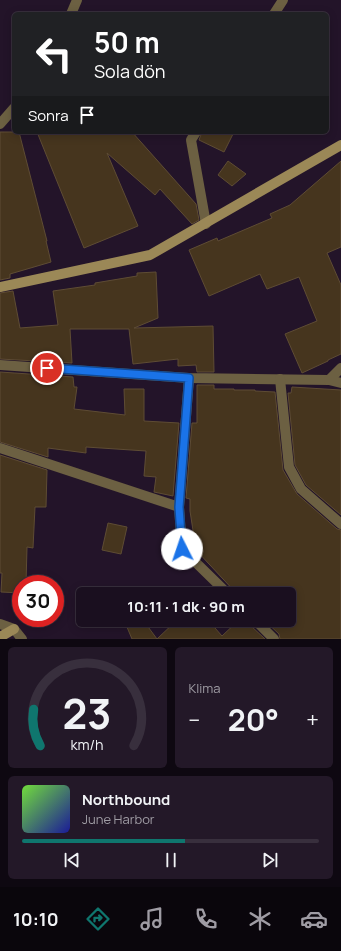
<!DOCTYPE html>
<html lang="tr">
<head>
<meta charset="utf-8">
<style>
  body { margin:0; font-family:Manrope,sans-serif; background:#231828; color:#f1f3f6; height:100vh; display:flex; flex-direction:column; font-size:15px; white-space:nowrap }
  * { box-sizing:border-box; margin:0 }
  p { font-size:13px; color:#9f9ca4 }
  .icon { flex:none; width:22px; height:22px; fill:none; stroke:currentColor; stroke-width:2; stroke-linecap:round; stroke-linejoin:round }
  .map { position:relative; height:639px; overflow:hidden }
  .drawer { display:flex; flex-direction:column; gap:8px; padding:8px; background:#0e0811; flex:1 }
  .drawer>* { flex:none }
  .hud { position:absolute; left:12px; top:12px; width:317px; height:122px; border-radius:6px; box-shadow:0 2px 10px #0003,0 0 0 1px #382f3d; background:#202124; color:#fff; overflow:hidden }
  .speed { position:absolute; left:12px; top:575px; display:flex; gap:8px; font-size:20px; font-weight:700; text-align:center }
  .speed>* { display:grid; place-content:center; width:52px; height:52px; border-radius:50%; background:#1a0f1f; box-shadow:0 2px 10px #0003,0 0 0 1px #382f3d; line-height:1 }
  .speed .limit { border:6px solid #d22; background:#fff; color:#111 }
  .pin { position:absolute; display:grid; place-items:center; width:34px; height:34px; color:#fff; margin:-17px; border:2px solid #fff; border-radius:50%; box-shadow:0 1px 4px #0007 }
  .me { position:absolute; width:44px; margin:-22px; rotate:356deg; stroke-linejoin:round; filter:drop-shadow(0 0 3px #0008) }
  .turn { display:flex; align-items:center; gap:14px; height:84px; padding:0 16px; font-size:18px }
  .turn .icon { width:52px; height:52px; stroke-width:2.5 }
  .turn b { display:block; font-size:28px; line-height:34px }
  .then { display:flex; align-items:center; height:38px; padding:0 16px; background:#0003; gap:8px; font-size:15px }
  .big { font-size:30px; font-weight:700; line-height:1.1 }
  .drawer .widget { flex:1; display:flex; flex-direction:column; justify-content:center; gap:6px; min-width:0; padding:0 14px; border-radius:6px; background:#231828 }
  .drawer .dial { align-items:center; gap:0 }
  .dial svg { height:104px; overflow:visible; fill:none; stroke:#382f3d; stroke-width:7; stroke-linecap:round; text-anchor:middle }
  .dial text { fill:#f1f3f6; stroke:none }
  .song { display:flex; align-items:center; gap:12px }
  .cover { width:48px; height:48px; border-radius:6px; background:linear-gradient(135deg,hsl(100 70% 55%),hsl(240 70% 35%)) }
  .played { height:4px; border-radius:2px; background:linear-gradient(90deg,#0f766e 55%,#382f3d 55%) }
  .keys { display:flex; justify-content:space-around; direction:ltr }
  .heat { display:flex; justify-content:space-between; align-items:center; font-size:22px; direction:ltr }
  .drawer .tiles { flex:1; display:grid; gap:8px; grid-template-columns:1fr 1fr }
  .widget:last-child { grid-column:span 2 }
  .trip { position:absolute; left:76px; top:587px; width:220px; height:40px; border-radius:6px; background:#1a0f1f; box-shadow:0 2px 10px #0003,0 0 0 1px #382f3d; font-weight:700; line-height:40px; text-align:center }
  .dock { display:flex; height:64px; justify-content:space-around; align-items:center; background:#0a060c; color:#9f9ca4 }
  .dock .icon { width:28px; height:28px }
  .dock .current { color:#0f766e }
  .dock b { font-size:18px; color:#f1f3f6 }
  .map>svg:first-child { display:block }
  .building { fill:#46351e; stroke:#5e4c34 }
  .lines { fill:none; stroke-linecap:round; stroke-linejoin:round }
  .street { stroke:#6c6042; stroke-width:10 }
  .secondary { stroke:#9b8857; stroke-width:10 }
  .route-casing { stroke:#114b97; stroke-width:10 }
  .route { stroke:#1a73e8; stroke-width:7 }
</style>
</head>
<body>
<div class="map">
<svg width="341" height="639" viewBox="0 0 341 639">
  <rect width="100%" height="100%" fill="#231429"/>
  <g class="building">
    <polygon points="0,132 19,132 47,241 46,241 51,262 10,274 10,278 0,280"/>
    <polygon points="37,132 132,132 196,204 199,220 192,224 160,189 155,195 107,153 138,226 84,248"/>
    <polygon points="202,132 234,132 224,152 199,140"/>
    <polygon points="228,161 246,174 232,186 218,175"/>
    <polygon points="341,161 341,247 327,253 341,285 341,354 328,360 328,361 302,373 285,334 317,321 299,277 267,289 260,274 209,296 189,250 217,238 218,241 272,218 270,214 290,205"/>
    <polygon points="156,272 158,318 134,328 213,326 214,372 197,372 196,365 178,366 178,359 133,364 129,329 70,329 72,363 0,359 0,293 13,291 20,328 58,325 53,291 95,285 95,283 137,276 137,273"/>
    <polygon points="0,372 73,377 74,387 77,387 74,409 125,415 124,389 144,389 144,421 179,423 173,496 154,492 156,477 144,476 146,451 86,447 86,453 48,448 48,457 0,442"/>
    <polygon points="197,385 214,385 214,389 234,389 234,390 255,390 255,391 275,392 283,470 297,494 337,529 341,530 341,639 280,639 279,634 264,620 289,620 289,594 237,594 196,550 190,511 190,499 186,498 192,423 197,423"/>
    <polygon points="292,387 341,390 341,515 306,485 295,465 288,393 291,393"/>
    <polygon points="0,455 47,470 46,507 35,507 33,548 27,547 26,584 21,584 21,593 1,592 2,573 0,573"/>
    <polygon points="108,523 127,527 121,554 102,550"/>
    <polygon points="124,620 143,620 157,639 177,620 208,620 222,636 239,620 249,620 250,625 265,639 132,639"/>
  </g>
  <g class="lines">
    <g class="street">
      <polyline points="71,14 77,0"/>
      <polyline points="274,14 283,0"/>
      <polyline points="0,124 14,108"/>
      <polyline points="196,132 191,140 206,224"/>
      <polyline points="0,365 189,378 329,380 341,383"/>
      <polyline points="189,378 179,507 182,549 228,594"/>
      <polyline points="280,379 289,467 301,489 341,524"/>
      <polyline points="329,380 341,368"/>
      <polyline points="0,448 179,507"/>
      <polyline points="255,620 274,639"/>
      <polyline points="0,624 14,629 22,639"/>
    </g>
    <g class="secondary">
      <polyline points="0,287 150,255 341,145"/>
      <polyline points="0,637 14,629"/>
    </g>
  </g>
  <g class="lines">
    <g class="route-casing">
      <polyline id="route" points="47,368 189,378 179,507 182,549"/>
    </g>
    <use href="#route" class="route"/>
  </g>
</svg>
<div class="speed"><div class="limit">30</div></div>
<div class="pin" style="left:47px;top:368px;background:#d93025"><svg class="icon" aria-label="arrive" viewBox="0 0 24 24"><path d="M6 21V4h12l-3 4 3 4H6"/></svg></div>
<svg class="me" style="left:182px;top:549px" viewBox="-20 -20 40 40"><circle r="19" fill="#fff"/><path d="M0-13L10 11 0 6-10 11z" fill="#1a73e8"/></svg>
<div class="trip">10:11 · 1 dk · 90 m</div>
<div class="hud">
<div class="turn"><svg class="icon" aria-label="left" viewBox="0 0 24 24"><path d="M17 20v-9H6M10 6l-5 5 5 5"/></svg><div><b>50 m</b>Sola dön</div></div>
<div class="then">Sonra<svg class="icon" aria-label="arrive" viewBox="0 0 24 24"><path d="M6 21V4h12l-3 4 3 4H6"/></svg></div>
</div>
</div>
<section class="drawer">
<div class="tiles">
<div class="widget dial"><svg viewBox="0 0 100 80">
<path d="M14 69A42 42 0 1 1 86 69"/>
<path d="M14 69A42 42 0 0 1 9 41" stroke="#0f766e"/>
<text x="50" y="56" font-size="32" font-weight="700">23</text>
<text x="50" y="72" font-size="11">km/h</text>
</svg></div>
<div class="widget"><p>Klima</p>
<div class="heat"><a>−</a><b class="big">20°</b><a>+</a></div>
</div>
<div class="widget">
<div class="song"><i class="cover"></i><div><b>Northbound</b><p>June Harbor</p></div></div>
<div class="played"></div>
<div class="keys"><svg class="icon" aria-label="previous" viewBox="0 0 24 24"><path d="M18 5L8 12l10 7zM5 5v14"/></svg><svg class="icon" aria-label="pause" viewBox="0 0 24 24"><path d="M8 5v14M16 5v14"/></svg><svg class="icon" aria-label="next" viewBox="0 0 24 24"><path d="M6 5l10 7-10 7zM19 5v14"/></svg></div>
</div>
</div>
</section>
<nav class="dock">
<b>10:10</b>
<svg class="icon current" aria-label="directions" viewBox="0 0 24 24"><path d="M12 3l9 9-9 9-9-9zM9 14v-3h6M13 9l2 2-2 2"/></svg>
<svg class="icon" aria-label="music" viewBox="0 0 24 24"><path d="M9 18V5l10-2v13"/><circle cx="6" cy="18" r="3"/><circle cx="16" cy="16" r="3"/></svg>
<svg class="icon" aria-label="phone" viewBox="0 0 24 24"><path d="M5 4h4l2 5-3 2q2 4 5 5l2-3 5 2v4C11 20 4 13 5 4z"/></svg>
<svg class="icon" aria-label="climate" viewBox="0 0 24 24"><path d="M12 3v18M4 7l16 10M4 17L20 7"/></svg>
<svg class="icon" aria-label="car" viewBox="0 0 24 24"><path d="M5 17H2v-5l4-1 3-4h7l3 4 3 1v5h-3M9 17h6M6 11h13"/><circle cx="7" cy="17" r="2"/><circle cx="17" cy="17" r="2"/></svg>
</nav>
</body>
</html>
